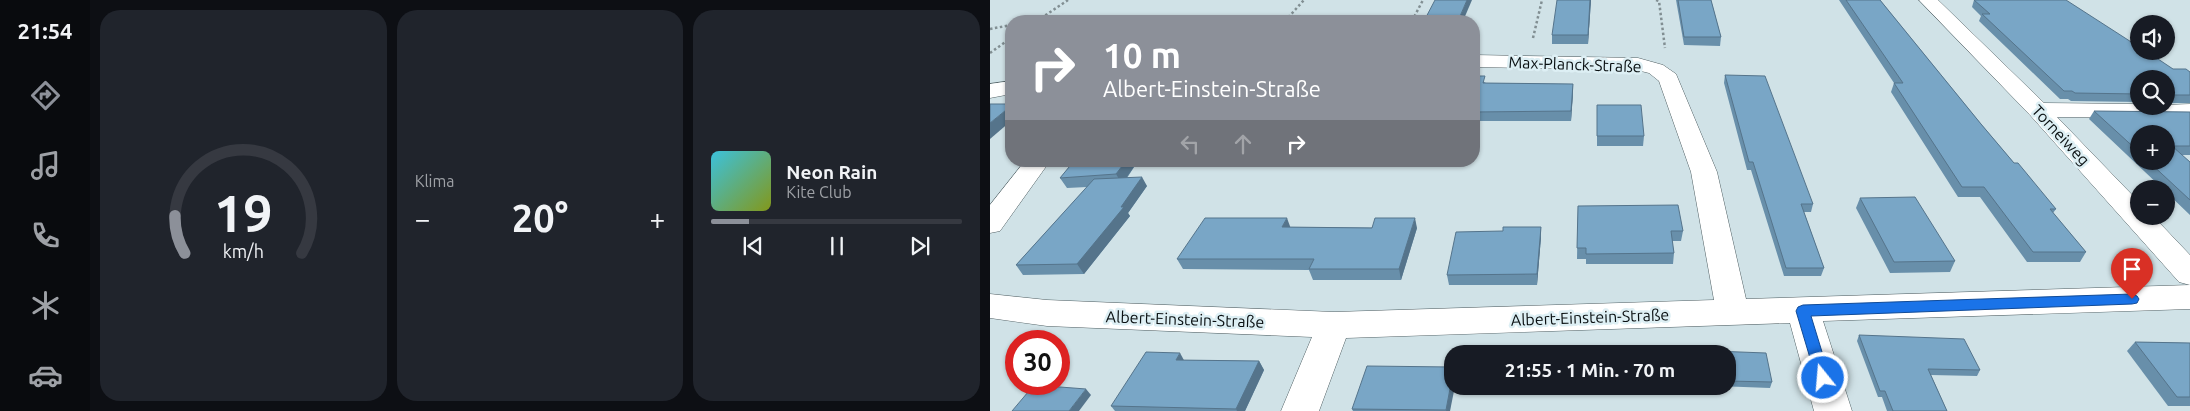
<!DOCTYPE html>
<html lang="de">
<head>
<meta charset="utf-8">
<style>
  body { margin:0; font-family:Ubuntu,sans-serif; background:#20242c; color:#f1f3f6; height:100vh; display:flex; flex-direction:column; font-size:19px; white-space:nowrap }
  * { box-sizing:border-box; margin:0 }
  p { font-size:16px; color:#9ea1a6 }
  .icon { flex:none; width:28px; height:28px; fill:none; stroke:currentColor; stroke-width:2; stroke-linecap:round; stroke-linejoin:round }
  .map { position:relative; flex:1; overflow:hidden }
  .details { display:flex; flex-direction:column; gap:10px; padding:10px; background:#0d0f14; width:900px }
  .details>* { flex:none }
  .guide { position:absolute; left:15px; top:15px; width:475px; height:152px; border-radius:20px; box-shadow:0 1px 4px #0004; background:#8c9099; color:#fff; overflow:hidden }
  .fabs { position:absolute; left:1140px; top:15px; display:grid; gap:10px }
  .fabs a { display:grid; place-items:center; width:45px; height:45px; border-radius:50%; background:#171b24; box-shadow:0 1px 4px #0004; font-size:25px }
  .speed { position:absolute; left:15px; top:330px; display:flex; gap:10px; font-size:25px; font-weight:700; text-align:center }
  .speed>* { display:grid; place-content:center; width:65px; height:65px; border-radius:50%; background:#171b24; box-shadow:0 1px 4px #0004; line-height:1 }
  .speed .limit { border:8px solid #d22; background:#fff; color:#111 }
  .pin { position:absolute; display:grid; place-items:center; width:42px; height:42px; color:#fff; margin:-51px -21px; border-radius:50% 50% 50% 0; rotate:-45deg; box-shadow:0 0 5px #0007 }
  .pin .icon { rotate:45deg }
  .me { position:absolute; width:55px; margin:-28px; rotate:343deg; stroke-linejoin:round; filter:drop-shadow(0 0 4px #0008) }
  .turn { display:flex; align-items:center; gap:18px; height:105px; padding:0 15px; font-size:22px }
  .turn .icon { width:65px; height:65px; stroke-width:2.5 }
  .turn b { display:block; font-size:35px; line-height:42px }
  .lanes { display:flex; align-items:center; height:48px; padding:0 15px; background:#0003; justify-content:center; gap:25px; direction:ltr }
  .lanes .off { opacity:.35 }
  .big { font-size:38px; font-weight:600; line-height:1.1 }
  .details .widget { flex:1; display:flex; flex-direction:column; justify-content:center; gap:8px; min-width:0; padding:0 18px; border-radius:20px; background:#20242c }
  .details .dial { align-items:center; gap:0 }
  .dial svg { height:130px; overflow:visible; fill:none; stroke:#363941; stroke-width:7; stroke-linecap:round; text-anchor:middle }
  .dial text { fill:#f1f3f6; stroke:none }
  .song { display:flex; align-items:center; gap:15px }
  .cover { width:60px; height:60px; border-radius:8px; background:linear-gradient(135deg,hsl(190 70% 55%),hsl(70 70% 35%)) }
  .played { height:5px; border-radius:2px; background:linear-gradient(90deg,#8c9099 15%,#363941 15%) }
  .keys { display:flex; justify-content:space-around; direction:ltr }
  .heat { display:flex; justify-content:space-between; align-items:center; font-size:28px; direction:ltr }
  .details .tiles { flex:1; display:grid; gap:10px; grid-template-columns:repeat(3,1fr) }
  .trip { position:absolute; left:454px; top:345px; width:292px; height:50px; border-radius:20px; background:#171b24; box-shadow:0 1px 4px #0004; font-weight:600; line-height:50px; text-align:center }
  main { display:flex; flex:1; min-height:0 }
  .tabs { display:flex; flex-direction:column; width:90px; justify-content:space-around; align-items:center; background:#090b0e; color:#9ea1a6 }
  .tabs .icon { width:35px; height:35px }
  .tabs .on { color:#8c9099 }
  .tabs b { font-size:22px; color:#f1f3f6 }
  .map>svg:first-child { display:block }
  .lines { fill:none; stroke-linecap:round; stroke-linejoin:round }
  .street-casing { stroke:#516064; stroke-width:1 }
  .path { stroke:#818e92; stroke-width:2.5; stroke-dasharray:2.5 2.5; stroke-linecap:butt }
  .street { fill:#fff; fill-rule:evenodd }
  .wall { fill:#688faa; fill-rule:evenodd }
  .shaded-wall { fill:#55748b }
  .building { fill:#79a6c6; stroke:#55748b }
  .route { fill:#1a73e8; stroke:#114b97 }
  .labels { text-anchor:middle; stroke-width:5; stroke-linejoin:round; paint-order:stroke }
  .street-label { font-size:16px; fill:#0a1012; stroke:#ddeff4 }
</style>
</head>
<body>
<main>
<nav class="tabs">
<b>21:54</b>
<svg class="icon on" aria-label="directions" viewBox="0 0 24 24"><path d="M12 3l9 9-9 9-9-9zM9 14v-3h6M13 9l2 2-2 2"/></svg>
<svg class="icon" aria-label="music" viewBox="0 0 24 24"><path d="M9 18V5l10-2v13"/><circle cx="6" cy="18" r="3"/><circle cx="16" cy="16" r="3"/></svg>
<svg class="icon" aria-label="phone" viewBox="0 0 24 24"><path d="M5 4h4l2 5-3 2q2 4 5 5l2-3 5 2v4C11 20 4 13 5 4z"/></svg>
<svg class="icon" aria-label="climate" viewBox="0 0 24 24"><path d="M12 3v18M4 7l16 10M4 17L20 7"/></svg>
<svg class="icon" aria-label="car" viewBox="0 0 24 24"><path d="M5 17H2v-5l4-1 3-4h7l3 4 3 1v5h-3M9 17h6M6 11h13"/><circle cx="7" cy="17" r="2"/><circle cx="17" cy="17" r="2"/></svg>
</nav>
<section class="details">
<div class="tiles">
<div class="widget dial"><svg viewBox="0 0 100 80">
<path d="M14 69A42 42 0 1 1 86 69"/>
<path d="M14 69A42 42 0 0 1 8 46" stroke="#8c9099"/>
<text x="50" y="56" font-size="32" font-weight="700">19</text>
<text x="50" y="72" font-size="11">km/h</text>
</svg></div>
<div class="widget"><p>Klima</p>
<div class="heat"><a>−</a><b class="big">20°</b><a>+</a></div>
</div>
<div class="widget">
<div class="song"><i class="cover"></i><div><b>Neon Rain</b><p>Kite Club</p></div></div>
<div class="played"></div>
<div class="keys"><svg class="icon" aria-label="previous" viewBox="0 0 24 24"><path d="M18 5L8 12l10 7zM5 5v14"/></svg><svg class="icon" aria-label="pause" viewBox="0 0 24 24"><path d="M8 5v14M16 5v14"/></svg><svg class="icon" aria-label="next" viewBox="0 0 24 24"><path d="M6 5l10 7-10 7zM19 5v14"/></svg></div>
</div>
</div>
</section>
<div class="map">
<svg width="1200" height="411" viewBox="0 0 1200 411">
  <rect width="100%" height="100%" fill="#d0e2e7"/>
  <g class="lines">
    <g class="street-casing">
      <g id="street">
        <polygon points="929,0 948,0 1054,103 1149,104 1149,106 1200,104 1200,118 1067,117 1149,202 1149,216 1163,216 1200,255 1200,309 833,321 862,411 824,411 800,323 356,338 329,411 291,411 322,337 57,326 0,318 0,294 57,300 344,312 724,300 701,172 669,81 659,73 647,70 484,67 484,55 648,58 673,65 686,74 727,172 756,299 1200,285 1189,282 1040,115"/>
        <polygon points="21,81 21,94 0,98 0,84"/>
        <polygon points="35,161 60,161 10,231 0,233 0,205"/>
      </g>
    </g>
    <g class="path">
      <polyline points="666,0 669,1 675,48"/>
      <polyline points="47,21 78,0"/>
      <polyline points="295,21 314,0"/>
      <polyline points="422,21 433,0"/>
      <polyline points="0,29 21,25"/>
      <polyline points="543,38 552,0"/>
      <polyline points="0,53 21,38"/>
    </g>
    <use href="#street" class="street"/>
  </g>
  <g class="wall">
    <polygon points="601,0 598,44 562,44 562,35"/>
    <polygon points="686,0 721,0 731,37 730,46 694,45"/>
    <polygon points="849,0 890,0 991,124 1024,163 1066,209 1063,213 1096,252 1090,262 1037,262 990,197 968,197 901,92 904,83"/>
    <polygon points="984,0 1183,69 1200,72 1200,103 1176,103 1176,79 1149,79 1149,102 1081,101 1078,99 1070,99 989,21 991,16 982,7"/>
    <polygon points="735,75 823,204 821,212 814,212 834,268 831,276 794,276 761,170 757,170 734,83"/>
    <polygon points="484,76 496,83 583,84 583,93 581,121 484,121"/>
    <polygon points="607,105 654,136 653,146 607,146"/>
    <path d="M1104 111 1200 112V155H1191L1200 162V215L1176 192V189H1173L1099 119ZM1149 134 1176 161H1149Z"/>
    <polygon points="84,161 148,161 137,178 157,186 138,213 140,216 94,274 33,275 26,265 97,187 77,188 70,178"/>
    <polygon points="870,198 965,261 960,272 900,273 866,208"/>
    <polygon points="588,206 693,231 691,241 682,241 684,253 683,264 596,264 596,259 587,259"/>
    <polygon points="301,227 427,228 411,280 323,280 319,270 193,269 187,259"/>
    <polygon points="551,227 551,237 547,285 459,285 457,275 513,231"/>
    <polygon points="869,335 990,370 987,376 941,375 957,411 897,411 892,397 888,397 867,341"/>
    <polygon points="1145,342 1200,343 1200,406 1178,406 1137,351"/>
    <polygon points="738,354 782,382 780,388 727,386 738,386"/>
    <polygon points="194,360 269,361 274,370 255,411 125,411 121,406"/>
    <polygon points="462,367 460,411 363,411 362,409"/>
  </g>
  <g class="shaded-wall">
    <polygon points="477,0 482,0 473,21 468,21"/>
    <polygon points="600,0 601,0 598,44 598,35"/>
    <polygon points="583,84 583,93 581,121 581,111"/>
    <polygon points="21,106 21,121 0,139 0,123"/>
    <polygon points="136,161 148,161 132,184 126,174"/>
    <polygon points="152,177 157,186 138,213 140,216 94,274 87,264"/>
    <polygon points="297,218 301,229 292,227"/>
    <polygon points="425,218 427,228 411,280 409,269"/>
    <polygon points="551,227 551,237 547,285 547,274"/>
    <polygon points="190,353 195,362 186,360"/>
    <polygon points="269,361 274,370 255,411 247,411 246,409"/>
    <polygon points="462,378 462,386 465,386 460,411 456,411"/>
    <polygon points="96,389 101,395 89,411 79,411"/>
  </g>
  <g class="building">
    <polygon points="445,0 477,0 468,21 434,21"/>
    <polygon points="567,0 600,0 598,35 562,35"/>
    <polygon points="688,0 721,0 731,37 694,37"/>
    <polygon points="856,0 890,0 991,124 1024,163 1028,163 1066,209 1060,209 1096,252 1043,252 994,187 972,187 904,83 913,83"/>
    <polygon points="984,0 1076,0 1149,47 1149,51 1156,51 1183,69 1196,69 1200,72 1200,95 1176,95 1176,79 1149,79 1149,94 1085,93 1082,91 1074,91 992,14 1000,14"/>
    <polygon points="735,75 775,76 823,204 811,204 834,268 796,268 763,162 759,162"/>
    <polygon points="484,76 495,76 493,83 583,84 581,111 484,112"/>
    <polygon points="0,104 21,104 21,106 0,123"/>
    <polygon points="607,105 651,105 654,136 607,136"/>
    <polygon points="1104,111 1200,112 1200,146 1182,146 1200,162 1200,200 1158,161 1176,161 1176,134 1149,134 1149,152"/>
    <polygon points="84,161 136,161 126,174 70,178"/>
    <polygon points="152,177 131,207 134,207 87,264 26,265 104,179"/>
    <polygon points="925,197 965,261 904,262 870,198"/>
    <polygon points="688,205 693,231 681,231 684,253 596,254 596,248 587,248 588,206"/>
    <polygon points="215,218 297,218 292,227 382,228 385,218 425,218 409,269 319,269 324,259 187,259"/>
    <polygon points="513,227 551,227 547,274 457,275 466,232 513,231"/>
    <polygon points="869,335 974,339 990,370 938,369 957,411 903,411 895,391 890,391"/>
    <polygon points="1145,342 1200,343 1200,397 1187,397"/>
    <polygon points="724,351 776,353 782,382 738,381 738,354 725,354"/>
    <polygon points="156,352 190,353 186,360 269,361 246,409 121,406"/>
    <polygon points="377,366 462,367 462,378 456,410 362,409"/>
    <polygon points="44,385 96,389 79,411 22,411"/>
  </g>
  <polygon class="route" points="1142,294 1147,296 1149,299 1147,303 1142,304 821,316 840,378 838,382 833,384 828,382 826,378 806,311 808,307 813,305"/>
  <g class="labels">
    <g class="street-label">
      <text transform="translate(585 64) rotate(2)" y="6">Max-Planck-Straße</text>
      <text transform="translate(1071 135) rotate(47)" y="6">Torneiweg</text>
      <text transform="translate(600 317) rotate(-2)" y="6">Albert-Einstein-Straße</text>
      <text transform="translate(195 319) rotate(2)" y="6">Albert-Einstein-Straße</text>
    </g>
  </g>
</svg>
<div class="fabs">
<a><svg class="icon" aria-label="sound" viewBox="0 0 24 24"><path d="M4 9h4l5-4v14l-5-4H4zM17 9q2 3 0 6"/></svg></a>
<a><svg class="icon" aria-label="search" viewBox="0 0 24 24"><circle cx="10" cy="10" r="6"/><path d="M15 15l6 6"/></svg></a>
<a>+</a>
<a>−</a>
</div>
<div class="speed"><div class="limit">30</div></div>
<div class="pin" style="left:1142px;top:299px;background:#d93025"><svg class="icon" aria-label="arrive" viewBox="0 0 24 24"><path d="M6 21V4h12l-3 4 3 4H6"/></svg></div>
<svg class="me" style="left:833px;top:378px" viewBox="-20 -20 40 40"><circle r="17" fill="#1a73e8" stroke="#fff" stroke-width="3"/><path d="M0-11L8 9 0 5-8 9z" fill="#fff"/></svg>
<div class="trip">21:55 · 1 Min. · 70 m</div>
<div class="guide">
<div class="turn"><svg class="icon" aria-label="right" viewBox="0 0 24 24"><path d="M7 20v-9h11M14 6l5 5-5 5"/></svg><div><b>10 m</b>Albert-Einstein-Straße</div></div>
<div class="lanes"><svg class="icon off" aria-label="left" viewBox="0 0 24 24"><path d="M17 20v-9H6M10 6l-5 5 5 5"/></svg><svg class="icon off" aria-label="ahead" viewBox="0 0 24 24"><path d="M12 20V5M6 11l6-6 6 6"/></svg><svg class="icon" aria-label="right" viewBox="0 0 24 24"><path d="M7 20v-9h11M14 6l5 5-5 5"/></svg></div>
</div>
</div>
</main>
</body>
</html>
